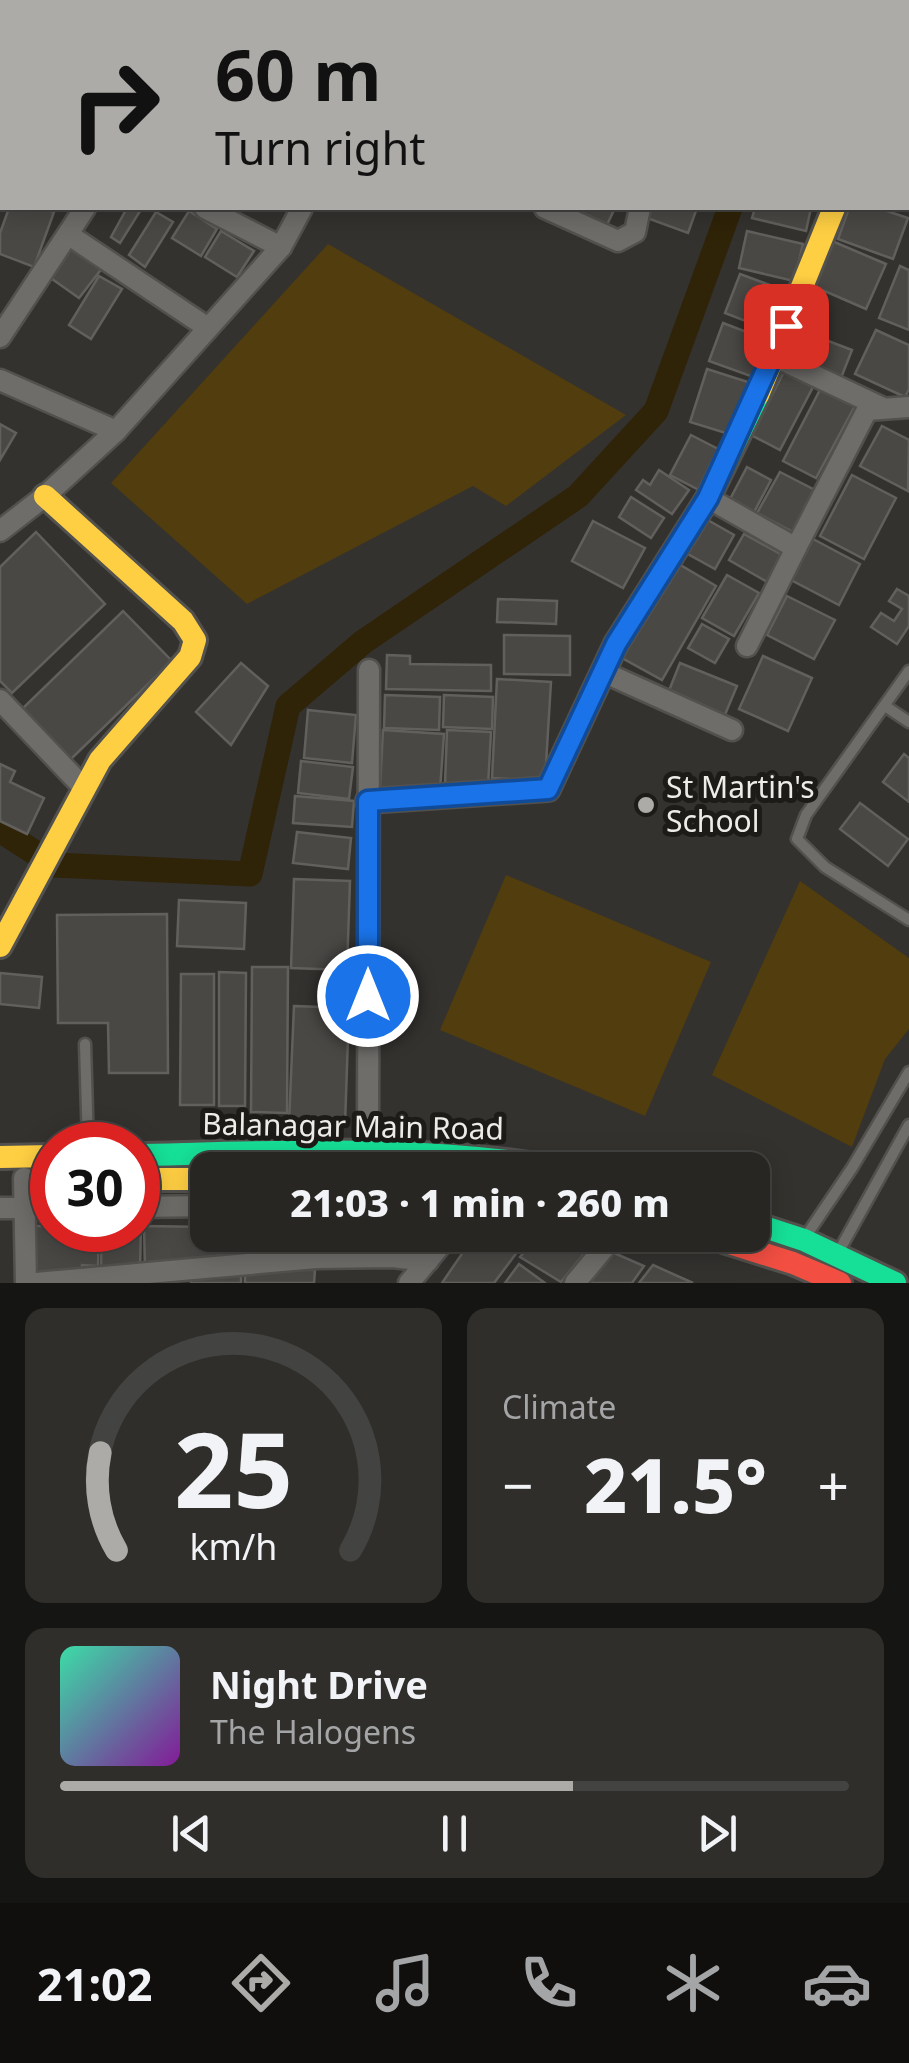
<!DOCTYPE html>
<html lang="en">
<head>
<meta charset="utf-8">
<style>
  body { margin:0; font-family:"Noto Sans",sans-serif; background:#2f2e2b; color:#f1f3f6; height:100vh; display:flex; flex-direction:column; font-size:38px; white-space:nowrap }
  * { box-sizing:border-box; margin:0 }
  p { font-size:32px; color:#a4a5a6 }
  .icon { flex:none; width:55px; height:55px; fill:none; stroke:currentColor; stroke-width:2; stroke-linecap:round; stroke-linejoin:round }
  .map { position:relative; height:1283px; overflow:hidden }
  .panel { display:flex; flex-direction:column; gap:25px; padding:25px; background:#151513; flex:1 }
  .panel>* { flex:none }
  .hud { position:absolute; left:0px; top:0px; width:910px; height:210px; box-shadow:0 5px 25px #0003,0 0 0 2px #434341; background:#adaba7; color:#111; overflow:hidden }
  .speed { position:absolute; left:30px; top:1122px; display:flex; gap:20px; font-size:50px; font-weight:700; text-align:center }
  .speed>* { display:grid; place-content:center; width:130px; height:130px; border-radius:50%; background:#272623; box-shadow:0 5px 25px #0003,0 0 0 2px #434341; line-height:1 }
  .speed .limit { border:15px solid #d22; background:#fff; color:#111 }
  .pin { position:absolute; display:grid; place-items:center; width:85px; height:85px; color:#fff; margin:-42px; border-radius:20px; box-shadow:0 5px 15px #0006 }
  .me { position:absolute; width:110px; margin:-55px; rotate:0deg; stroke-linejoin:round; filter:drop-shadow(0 0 8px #0008) }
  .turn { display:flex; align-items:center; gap:35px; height:210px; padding:0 50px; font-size:45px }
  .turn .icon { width:130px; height:130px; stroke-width:2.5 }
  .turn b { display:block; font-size:70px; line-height:85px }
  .big { font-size:75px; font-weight:800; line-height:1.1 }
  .panel .card { flex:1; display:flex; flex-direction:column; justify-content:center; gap:15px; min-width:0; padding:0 35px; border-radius:20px; background:#2f2e2b }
  .panel .dial { align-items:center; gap:0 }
  .dial svg { height:260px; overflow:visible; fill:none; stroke:#434341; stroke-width:7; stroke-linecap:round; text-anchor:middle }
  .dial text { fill:#f1f3f6; stroke:none }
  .song { display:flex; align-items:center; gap:30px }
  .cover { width:120px; height:120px; border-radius:15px; background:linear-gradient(135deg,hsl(160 70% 55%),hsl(290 70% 35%)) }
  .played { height:10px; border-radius:5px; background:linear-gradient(90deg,#adaba7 65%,#434341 65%) }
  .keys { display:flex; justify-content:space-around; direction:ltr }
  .heat { display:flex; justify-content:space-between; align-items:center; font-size:55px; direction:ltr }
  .panel .tiles { flex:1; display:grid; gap:25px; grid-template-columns:1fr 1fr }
  .card:last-child { grid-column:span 2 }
  .trip { position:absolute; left:190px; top:1152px; width:580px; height:100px; border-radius:20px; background:#272623; box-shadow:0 5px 25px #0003,0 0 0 2px #434341; font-weight:800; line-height:100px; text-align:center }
  .tab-bar { display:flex; height:160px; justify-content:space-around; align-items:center; background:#100f0e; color:#a4a5a6 }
  .tab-bar .icon { width:70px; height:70px }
  .tab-bar .active { color:#adaba7 }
  .tab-bar b { font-size:45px; color:#f1f3f6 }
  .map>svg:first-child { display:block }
  .green { fill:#513d0d }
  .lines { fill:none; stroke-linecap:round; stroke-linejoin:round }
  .canal { stroke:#2f2308; stroke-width:25 }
  .building { fill:#494845; stroke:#62605d; stroke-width:2.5 }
  .lane-casing { stroke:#52514d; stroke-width:15 }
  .street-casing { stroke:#52514d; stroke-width:25 }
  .fast-casing { stroke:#52514d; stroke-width:28 }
  .slow-casing { stroke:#52514d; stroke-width:28 }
  .jam-casing { stroke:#52514d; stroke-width:28 }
  .lane { stroke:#6f6d6a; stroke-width:10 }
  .street { stroke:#6f6d6a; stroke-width:20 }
  .fast { stroke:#16e098; stroke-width:22 }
  .slow { stroke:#ffcf43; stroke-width:22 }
  .jam { stroke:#f24e42; stroke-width:22 }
  .route-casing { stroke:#114b97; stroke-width:25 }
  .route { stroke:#1a73e8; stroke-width:18 }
  .poi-dot { fill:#adaba7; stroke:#1d1b18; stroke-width:4 }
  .labels { text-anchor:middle; stroke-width:10; stroke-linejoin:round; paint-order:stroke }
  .poi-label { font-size:30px; fill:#eeece7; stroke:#1d1b18; text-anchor:start }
  .street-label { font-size:30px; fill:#eeece7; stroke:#1d1b18 }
</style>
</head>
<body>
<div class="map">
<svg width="909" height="1283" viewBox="0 0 909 1283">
  <rect width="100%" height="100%" fill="#34322f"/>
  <g class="green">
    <polygon points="328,244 626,415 506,506 473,486 247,604 111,483"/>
    <polygon points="506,875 711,962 645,1116 440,1030"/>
    <polygon points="800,881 909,958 909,1029 885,1059 852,1147 712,1075"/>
  </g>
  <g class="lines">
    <g class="canal">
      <polyline points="796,2 797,0"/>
      <polyline points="0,830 54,865 250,874 288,706 363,642 578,496 656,411 730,208"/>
    </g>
  </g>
  <g class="building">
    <polygon points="9,208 40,208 54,212 34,267 0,254 0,233"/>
    <polygon points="127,208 142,208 120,243 111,237"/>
    <polygon points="563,208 615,208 604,231"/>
    <polygon points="651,208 697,208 688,233 647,218"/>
    <polygon points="755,208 811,208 806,231 752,218"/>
    <polygon points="849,208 878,208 908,218 893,259 838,239"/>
    <polygon points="189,211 217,229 201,256 172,238"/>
    <polygon points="156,212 173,222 145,267 129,255"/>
    <polygon points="221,231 254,251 237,277 205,257"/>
    <polygon points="747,231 803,244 794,281 739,268"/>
    <polygon points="832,241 886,264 866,309 813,286"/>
    <polygon points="69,242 103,267 79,298 45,274"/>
    <polygon points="900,266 909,270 909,330 879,318"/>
    <polygon points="740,274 786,291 771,331 725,313"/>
    <polygon points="99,276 122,289 91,339 69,325"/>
    <polygon points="723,323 770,341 756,378 709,361"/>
    <polygon points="876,330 909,345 909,389 905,397 855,374"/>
    <polygon points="810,334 852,350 841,378 799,363"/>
    <polygon points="707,369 748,382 732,435 690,422"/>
    <polygon points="784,372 813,387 780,450 751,435"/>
    <polygon points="822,386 856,404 816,478 783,461"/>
    <polygon points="0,424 16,433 0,460"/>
    <polygon points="882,426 909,440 908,491 860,466"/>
    <polygon points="691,435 722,451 701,491 670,475"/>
    <polygon points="747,467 771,480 752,516 728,503"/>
    <polygon points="659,470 689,490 672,514 636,490 643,480 650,485"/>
    <polygon points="780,472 815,490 793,532 757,513"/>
    <polygon points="852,475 896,498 864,559 820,536"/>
    <polygon points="631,497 664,518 651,538 619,517"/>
    <polygon points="706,519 734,535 715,569 686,553"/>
    <polygon points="593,521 645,548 623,588 572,561"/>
    <polygon points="36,532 105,604 12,693 0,681 0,567"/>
    <polygon points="744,534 784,556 769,583 729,560"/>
    <polygon points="813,539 860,564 839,605 791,580"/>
    <polygon points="677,563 716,586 662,680 622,658"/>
    <polygon points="727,575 759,593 734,636 702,618"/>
    <polygon points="897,589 909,596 909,626 897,644 871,627 881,613 894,621 902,609 889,601"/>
    <polygon points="787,596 835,620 814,659 767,635"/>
    <polygon points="498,599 557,601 556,624 497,622"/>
    <polygon points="123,611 172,661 70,760 21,710"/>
    <polygon points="702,624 729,639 715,663 688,648"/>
    <polygon points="504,635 570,636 570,675 504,674"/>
    <polygon points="387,655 410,656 410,664 491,665 491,691 386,689"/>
    <polygon points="763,656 812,678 788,731 739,709"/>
    <polygon points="241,663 268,686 231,745 196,712"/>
    <polygon points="680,663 737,686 724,717 668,693"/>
    <polygon points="497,679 551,682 545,781 492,778"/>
    <polygon points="385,695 440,697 439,730 384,728"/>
    <polygon points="444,695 493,697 492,729 443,727"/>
    <polygon points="308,710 356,715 352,763 304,758"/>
    <polygon points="383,730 444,734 440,790 380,787"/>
    <polygon points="447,730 491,732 488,786 445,784"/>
    <polygon points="904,754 909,758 909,802 883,782"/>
    <polygon points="301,761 353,767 349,799 298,793"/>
    <polygon points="0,764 15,771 10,782 44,798 27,834 0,821"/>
    <polygon points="295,796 354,801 352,827 293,823"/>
    <polygon points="860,803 908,839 888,866 840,829"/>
    <polygon points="297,832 351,838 348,869 293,863"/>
    <polygon points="294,879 350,881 347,970 291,968"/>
    <polygon points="179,900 246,903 244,949 177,946"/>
    <polygon points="167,914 168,1073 109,1073 108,1023 58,1023 57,915"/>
    <polygon points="252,967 288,967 287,1113 251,1112"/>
    <polygon points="219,972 246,973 245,1106 219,1106"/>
    <polygon points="0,973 42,977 39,1008 0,1004"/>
    <polygon points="181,974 214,974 214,1105 180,1105"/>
    <polygon points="294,1006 349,1008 345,1125 289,1122"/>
    <polygon points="138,1224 141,1224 140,1270 101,1269 102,1230 138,1230"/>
    <polygon points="32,1226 52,1226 52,1230 99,1230 98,1266 82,1265 82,1277 31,1276"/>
    <polygon points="144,1226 208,1227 208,1235 249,1235 249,1261 145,1270"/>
    <polygon points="292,1235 331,1235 331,1250 293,1251"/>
    <polygon points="337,1235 373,1235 372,1248 337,1247"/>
    <polygon points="535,1240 587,1250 561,1282 520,1257"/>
    <polygon points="470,1242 524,1243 494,1283 442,1283"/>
    <polygon points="614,1253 644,1266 632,1283 589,1283"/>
    <polygon points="519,1264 545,1283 505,1283"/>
    <polygon points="653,1265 693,1283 639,1283"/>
    <polygon points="245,1266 315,1270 314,1283 245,1283"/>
    <rect x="191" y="1271" width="50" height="12"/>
  </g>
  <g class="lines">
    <g class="lane-casing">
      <g id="lane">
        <polyline points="909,671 806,815 797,839 825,867 909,920"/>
        <polyline points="885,706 909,722"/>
        <polyline points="85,1044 88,1145"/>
        <polyline points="806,1236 852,1168 909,1072"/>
        <polyline points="839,1251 909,1125"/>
      </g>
    </g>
    <g class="street-casing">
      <g id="street">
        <polyline points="465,0 469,2"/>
        <polyline points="24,2 25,0"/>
        <polyline points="216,2 217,0"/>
        <polyline points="406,2 407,0"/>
        <polyline points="678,2 678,0"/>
        <polyline points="908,29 909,25"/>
        <polyline points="0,41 2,37"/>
        <polyline points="205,208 281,247"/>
        <polyline points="545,208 618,241 635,232 640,208"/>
        <polyline points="75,239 208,328"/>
        <polyline points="0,337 85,208"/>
        <polyline points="773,356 883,408"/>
        <polyline points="0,380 116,431"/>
        <polyline points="708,498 796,548 747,646"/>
        <polyline points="0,531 45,496 116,431 281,247 302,208"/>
        <polyline points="796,548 867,410 909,407"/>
        <polyline points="603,672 732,730"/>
        <polyline points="0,700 83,787"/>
        <polyline points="368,1152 369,670"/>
        <polyline points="24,1178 26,1283"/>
        <polyline points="138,1207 208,1206"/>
        <polyline points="0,1208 52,1208"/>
        <polyline points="36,1283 316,1258 392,1257 428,1261"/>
        <polyline points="409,1283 449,1235"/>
        <polyline points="575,1283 615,1235"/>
      </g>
    </g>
    <g class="fast-casing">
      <g id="fast">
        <polyline points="368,801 548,789 616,644 708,498 758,395"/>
        <path d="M138 1155C282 1152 424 1144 567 1170"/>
        <polyline points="752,1223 804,1240 895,1283"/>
      </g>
    </g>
    <g class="slow-casing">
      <g id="slow">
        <polyline points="758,395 834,208"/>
        <polyline points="0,946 100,760 190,657 195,640 183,621 45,496"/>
        <polyline points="0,1157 52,1156"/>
        <polyline points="138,1179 208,1179"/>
      </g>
    </g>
    <g class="jam-casing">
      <polyline id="jam" points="704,1235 793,1263 840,1283"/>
    </g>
    <use href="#lane" class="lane"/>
    <use href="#street" class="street"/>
    <use href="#fast" class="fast"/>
    <use href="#slow" class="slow"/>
    <use href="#jam" class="jam"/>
  </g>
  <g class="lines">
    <g class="route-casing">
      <polyline id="route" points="368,996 368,801 548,789 616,644 708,498 786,326"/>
    </g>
    <use href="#route" class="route"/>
  </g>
  <circle class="poi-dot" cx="646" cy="805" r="10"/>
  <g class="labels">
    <g class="poi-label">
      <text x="666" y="798">St Martin's<tspan x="666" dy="34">School</tspan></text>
    </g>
    <g class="street-label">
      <text transform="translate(353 1127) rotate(1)" y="10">Balanagar Main Road</text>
    </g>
  </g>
</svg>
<div class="speed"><div class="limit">30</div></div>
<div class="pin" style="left:786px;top:326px;background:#d93025"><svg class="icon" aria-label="arrive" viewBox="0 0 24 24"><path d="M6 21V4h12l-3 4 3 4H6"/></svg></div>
<svg class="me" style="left:368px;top:996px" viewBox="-20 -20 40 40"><circle r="17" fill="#1a73e8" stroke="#fff" stroke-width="3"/><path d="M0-11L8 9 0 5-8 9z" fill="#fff"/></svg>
<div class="trip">21:03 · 1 min · 260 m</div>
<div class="hud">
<div class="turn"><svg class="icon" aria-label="right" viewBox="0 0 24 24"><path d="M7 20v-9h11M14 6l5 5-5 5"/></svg><div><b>60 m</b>Turn right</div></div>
</div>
</div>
<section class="panel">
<div class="tiles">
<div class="card dial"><svg viewBox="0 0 100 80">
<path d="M14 69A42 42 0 1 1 86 69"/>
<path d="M14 69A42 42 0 0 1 9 39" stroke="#adaba7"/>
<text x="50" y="56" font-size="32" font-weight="700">25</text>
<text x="50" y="72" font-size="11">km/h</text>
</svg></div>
<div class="card"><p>Climate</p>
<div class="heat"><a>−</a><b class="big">21.5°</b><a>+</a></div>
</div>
<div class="card">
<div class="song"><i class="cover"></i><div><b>Night Drive</b><p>The Halogens</p></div></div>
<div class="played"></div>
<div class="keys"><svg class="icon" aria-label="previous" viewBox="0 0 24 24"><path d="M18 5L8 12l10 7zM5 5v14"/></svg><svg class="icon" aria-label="pause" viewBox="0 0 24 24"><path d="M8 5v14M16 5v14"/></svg><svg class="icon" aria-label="next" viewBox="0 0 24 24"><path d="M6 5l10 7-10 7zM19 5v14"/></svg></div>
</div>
</div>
</section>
<nav class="tab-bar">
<b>21:02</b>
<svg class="icon active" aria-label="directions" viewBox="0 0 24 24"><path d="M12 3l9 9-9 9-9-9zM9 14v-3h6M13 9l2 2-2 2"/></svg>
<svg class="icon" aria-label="music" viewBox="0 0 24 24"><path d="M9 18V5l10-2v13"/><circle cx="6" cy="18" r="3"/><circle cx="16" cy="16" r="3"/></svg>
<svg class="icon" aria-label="phone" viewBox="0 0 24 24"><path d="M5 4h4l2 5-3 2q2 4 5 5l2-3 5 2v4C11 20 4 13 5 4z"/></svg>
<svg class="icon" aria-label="climate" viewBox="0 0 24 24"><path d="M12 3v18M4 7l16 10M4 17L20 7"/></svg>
<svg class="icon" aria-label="car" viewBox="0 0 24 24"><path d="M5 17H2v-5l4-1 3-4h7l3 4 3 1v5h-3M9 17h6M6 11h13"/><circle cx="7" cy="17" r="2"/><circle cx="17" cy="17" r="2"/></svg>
</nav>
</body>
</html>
